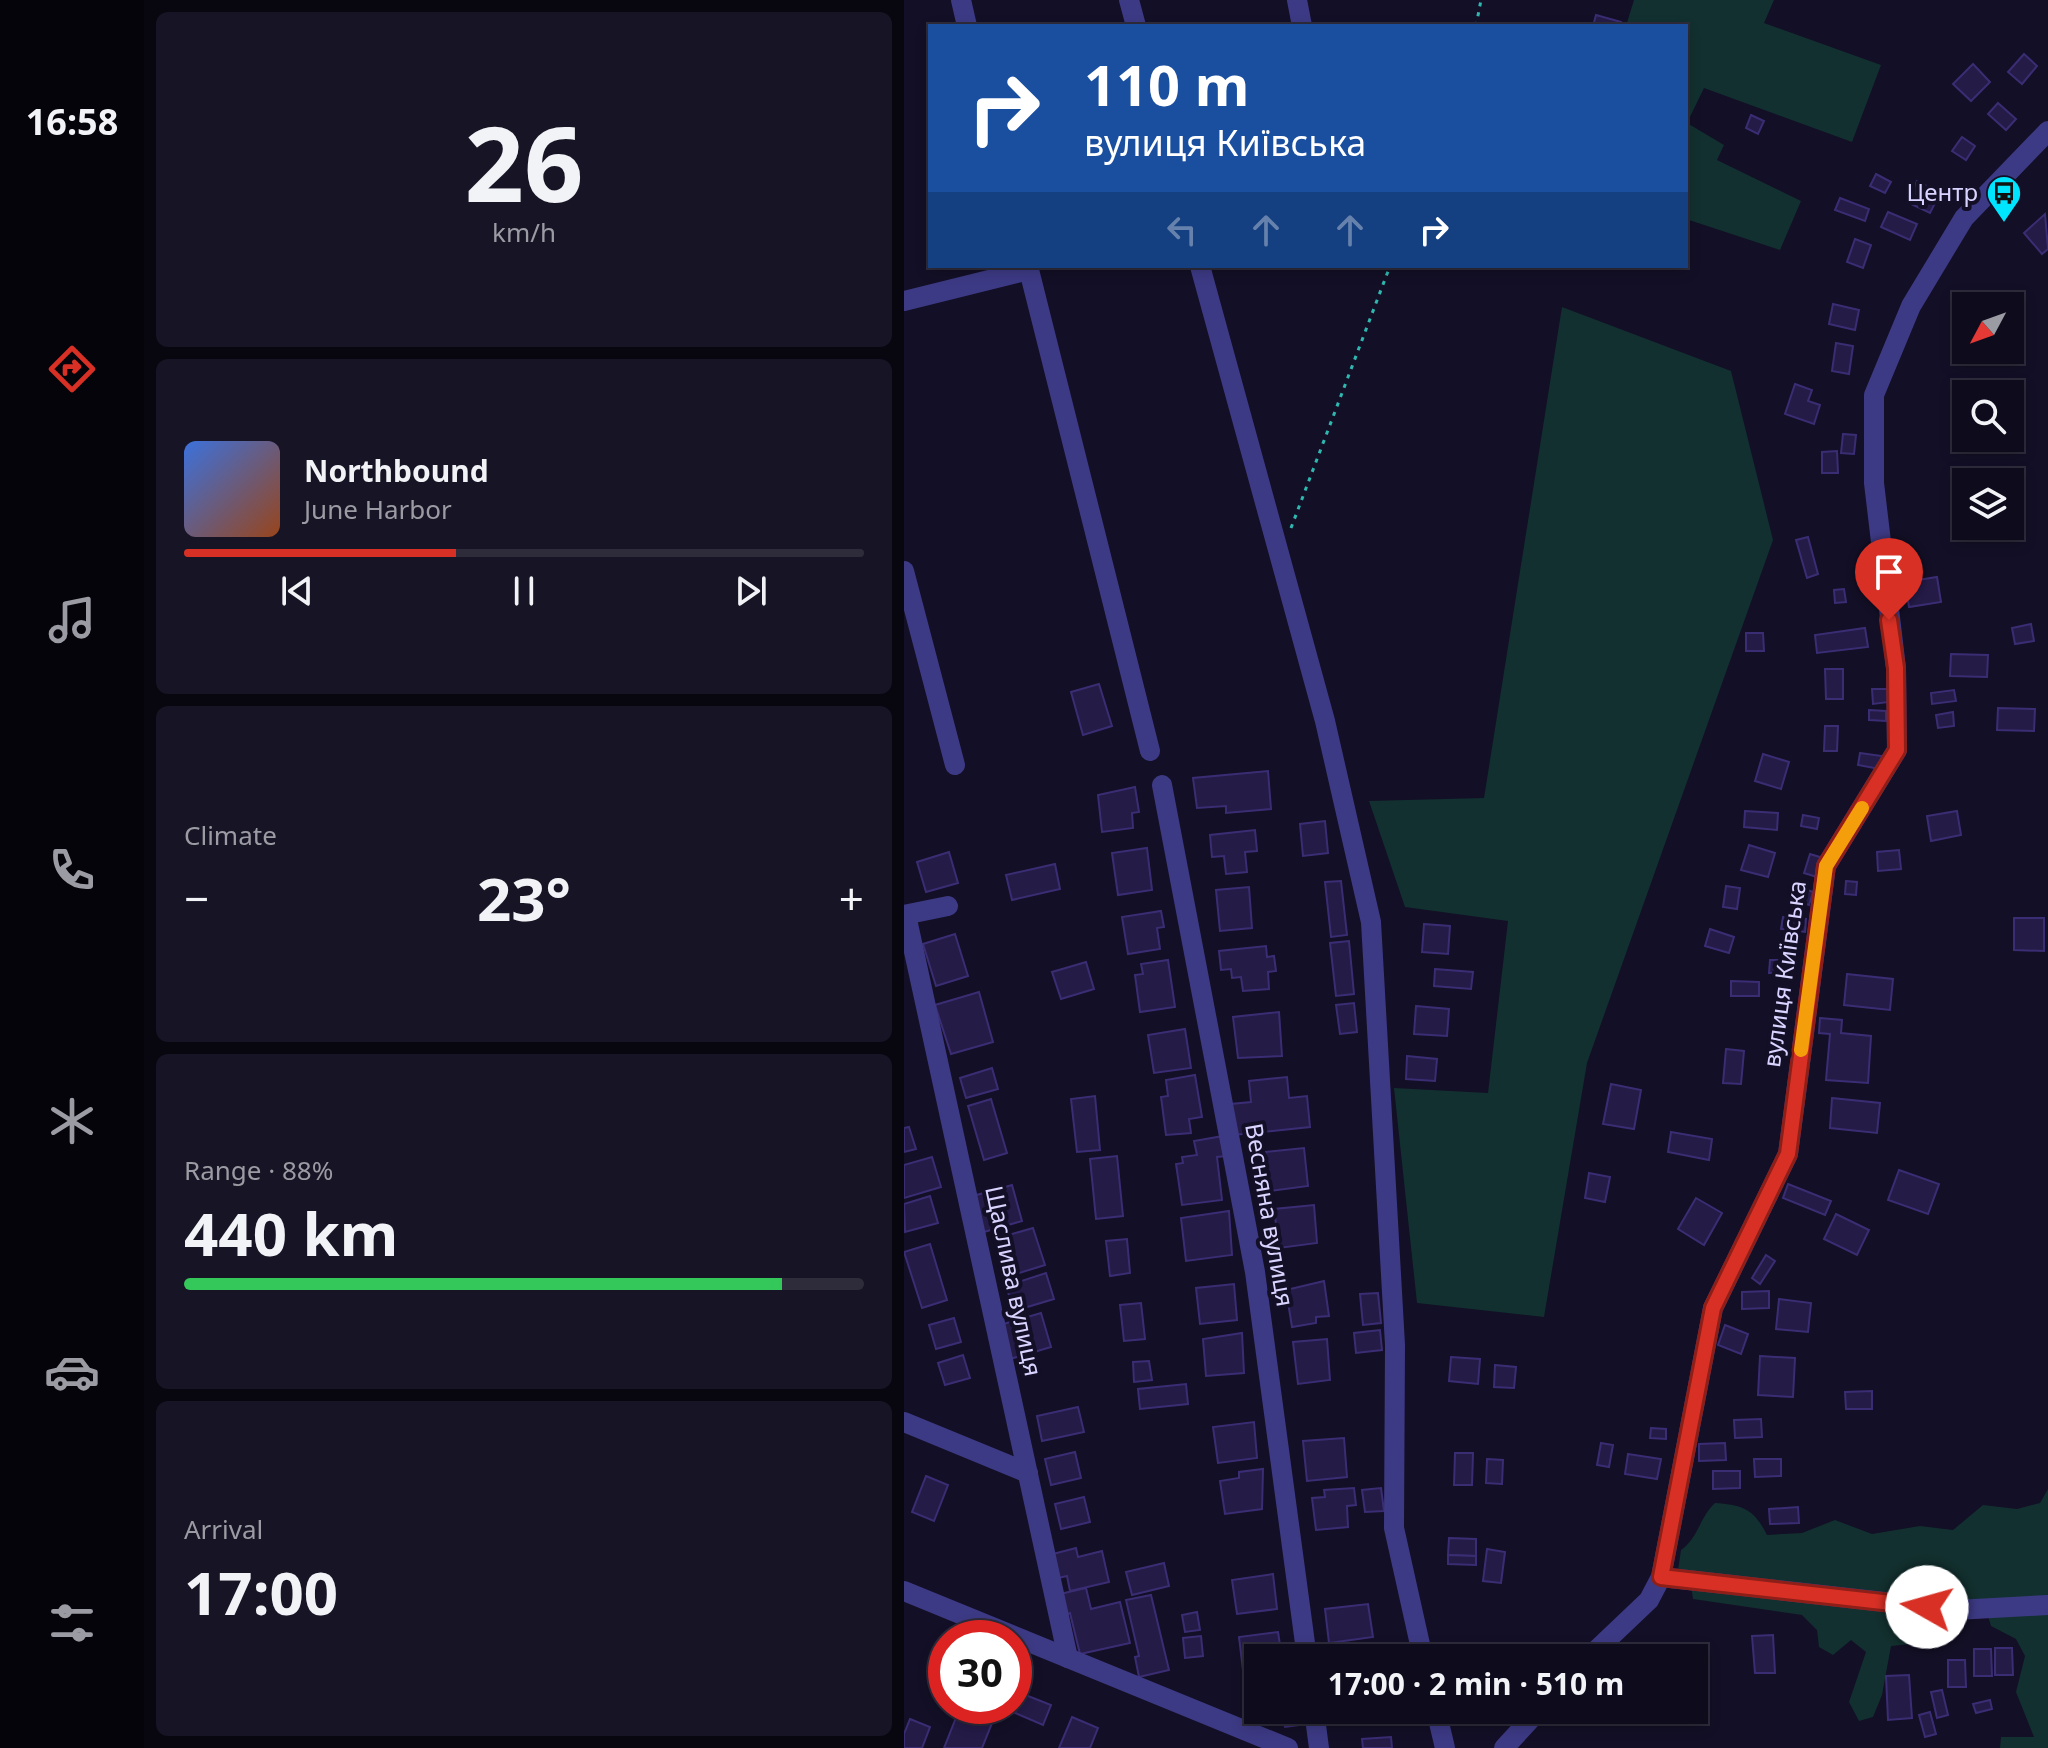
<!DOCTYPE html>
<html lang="en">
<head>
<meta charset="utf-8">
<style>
  body { margin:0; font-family:"Noto Sans",sans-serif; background:#171425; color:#f1f3f6; height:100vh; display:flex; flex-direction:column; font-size:30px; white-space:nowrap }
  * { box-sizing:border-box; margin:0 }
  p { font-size:26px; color:#9b9ba3 }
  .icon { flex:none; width:44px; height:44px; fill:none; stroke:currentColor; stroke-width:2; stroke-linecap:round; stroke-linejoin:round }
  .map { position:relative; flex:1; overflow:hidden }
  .drawer { display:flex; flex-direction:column; gap:12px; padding:12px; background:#08060f; width:760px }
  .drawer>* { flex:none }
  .hud { position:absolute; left:24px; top:24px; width:760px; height:244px; border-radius:0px; box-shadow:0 4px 12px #0003,0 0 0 2px #2e2b3b; background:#1a4fa0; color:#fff; overflow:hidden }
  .needle { width:52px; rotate:229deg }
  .fabs { position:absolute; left:1048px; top:292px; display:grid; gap:16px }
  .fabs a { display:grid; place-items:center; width:72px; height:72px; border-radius:0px; background:#0e0b1c; box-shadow:0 4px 12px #0003,0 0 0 2px #2e2b3b; font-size:40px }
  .speed { position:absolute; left:24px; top:1620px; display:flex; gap:16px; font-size:40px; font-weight:700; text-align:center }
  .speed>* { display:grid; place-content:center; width:104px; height:104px; border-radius:50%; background:#0e0b1c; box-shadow:0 4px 12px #0003,0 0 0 2px #2e2b3b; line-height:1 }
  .speed .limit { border:12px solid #d22; background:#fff; color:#111 }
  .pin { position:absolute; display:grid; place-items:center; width:68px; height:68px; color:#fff; margin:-82px -34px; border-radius:50% 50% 50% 0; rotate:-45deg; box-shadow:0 0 8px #0007 }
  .pin .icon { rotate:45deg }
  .me { position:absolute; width:88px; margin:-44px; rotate:277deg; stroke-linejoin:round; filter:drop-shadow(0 0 6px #0008) }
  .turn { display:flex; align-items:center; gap:28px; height:168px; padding:0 24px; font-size:36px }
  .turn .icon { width:104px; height:104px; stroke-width:2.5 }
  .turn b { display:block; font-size:56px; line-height:68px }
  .lanes { display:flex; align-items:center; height:76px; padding:0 24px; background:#0003; justify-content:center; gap:40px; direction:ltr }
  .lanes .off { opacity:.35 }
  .big { font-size:60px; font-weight:700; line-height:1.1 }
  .drawer .tile { flex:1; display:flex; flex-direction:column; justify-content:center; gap:12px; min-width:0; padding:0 28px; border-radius:12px; background:#171425 }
  .drawer .dial { align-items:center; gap:0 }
  .dial b { font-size:104px; line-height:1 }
  .song { display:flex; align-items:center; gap:24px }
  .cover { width:96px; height:96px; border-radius:12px; background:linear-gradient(135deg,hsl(220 70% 55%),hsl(20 70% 35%)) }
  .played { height:8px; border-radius:4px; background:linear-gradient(90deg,#d93025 40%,#2e2b3b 40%) }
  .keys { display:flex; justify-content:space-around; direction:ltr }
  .heat { display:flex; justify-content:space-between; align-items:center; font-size:44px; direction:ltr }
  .charge { height:12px; border-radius:6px; background:linear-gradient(90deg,#34c759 88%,#2e2b3b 0) }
  .trip { position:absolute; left:340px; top:1644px; width:464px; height:80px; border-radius:0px; background:#0e0b1c; box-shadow:0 4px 12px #0003,0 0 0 2px #2e2b3b; font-weight:700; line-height:80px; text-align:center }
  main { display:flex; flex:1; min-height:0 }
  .dock { display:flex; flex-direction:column; width:144px; justify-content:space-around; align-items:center; background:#06040b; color:#9b9ba3 }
  .dock .icon { width:56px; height:56px }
  .dock .current { color:#d93025 }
  .dock b { font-size:36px; color:#f1f3f6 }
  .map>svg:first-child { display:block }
  .green { fill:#12302f }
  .building { fill:#241b47; stroke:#3b2d73; stroke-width:2 }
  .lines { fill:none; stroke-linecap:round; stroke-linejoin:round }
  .path { stroke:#2fb8b0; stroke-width:3; stroke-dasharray:4 6; stroke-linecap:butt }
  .minor { stroke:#3d3a85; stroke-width:20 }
  .route-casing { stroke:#8d1f18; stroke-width:20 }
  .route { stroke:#d93025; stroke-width:14 }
  .slow { stroke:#f59e0b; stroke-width:14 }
  .labels { text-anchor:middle; stroke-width:8; stroke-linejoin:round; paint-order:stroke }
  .poi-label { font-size:24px; fill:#d9d4ff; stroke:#130f26; text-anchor:end }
  .street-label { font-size:24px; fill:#d9d4ff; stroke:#130f26 }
</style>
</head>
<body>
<main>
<nav class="dock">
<b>16:58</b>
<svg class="icon current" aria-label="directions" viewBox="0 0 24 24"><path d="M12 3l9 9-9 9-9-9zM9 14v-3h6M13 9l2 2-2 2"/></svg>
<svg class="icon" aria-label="music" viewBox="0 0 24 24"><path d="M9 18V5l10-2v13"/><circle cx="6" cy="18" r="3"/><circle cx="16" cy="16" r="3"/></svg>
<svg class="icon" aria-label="phone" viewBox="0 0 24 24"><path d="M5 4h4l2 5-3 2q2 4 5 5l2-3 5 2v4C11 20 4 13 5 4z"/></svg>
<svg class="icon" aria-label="climate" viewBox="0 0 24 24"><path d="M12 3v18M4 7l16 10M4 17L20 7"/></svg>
<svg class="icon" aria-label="car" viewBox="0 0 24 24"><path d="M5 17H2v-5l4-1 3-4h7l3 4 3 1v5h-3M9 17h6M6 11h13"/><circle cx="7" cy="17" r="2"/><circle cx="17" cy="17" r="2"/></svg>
<svg class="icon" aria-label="filters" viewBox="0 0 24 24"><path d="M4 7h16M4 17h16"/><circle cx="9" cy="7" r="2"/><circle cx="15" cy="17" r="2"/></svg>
</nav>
<section class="drawer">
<div class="tile dial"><b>26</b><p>km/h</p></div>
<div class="tile">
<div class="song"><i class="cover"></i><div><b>Northbound</b><p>June Harbor</p></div></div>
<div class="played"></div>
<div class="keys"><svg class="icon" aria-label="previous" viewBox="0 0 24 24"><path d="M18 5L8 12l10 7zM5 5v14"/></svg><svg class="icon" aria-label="pause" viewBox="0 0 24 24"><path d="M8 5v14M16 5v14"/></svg><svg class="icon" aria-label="next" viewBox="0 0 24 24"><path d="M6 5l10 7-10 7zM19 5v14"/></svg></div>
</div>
<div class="tile"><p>Climate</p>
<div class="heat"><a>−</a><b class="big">23°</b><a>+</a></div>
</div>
<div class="tile"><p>Range · 88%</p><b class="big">440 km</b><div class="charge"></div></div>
<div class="tile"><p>Arrival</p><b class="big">17:00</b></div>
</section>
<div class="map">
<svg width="1144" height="1748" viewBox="0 0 1144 1748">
  <rect width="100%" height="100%" fill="#130f26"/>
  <g class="green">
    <polygon points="730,0 870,0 860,23 977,65 948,142 800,88 783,123 820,145 813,160 897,201 876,250 782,219 782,26 722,26"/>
    <polygon points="658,307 827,371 869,540 683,1063 640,1317 513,1303 490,1088 584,1093 604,921 501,907 465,801 580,798"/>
    <path d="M1144 1489V1748H1096L1097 1737H1130L1112 1692 1121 1656 1112 1639 1087 1626 1084 1616 1050 1603 1029 1642 987 1646 978 1695 969 1717 955 1721 945 1702 962 1652 947 1640 929 1655 915 1647 913 1630 898 1615 789 1599 787 1585 774 1570 777 1550C795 1537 795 1518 811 1503 839 1505 850 1509 863 1535L898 1533 931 1520 968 1534 1016 1526 1049 1530 1079 1505 1113 1509 1136 1503Z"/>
  </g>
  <g class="building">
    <polygon points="692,15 717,22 716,26 689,26"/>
    <polygon points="1120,54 1133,66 1118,84 1104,72"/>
    <polygon points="1069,64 1086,82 1067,101 1049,84"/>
    <polygon points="1094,103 1112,119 1102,130 1084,114"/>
    <polygon points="847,115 860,121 854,134 842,128"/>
    <polygon points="1058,137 1071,146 1062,160 1048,151"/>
    <polygon points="972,174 987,182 981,193 966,186"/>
    <polygon points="1013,181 1036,193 1026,213 1003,202"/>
    <polygon points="936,198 965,209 961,221 931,210"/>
    <polygon points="984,212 1013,224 1006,240 977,227"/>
    <polygon points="1141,214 1144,249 1138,254 1120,233"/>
    <polygon points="951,239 967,245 959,268 943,262"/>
    <polygon points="929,304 955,310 951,330 925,324"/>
    <polygon points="932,343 949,346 945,374 928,371"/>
    <polygon points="891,384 908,390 904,401 916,405 910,424 881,414"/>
    <polygon points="939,434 952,435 950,454 937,453"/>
    <polygon points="933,451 934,473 918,473 918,452"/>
    <polygon points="904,537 914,574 903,578 892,540"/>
    <polygon points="1033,577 1037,602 1005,607 1001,582"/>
    <polygon points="940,589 942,602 931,603 930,590"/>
    <polygon points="1127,624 1130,641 1111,644 1108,628"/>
    <polygon points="961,628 964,647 913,653 911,635"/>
    <polygon points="842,633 859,633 860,651 842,651"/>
    <polygon points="1047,654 1084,655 1083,677 1046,676"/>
    <polygon points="921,669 939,669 939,699 922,699"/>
    <polygon points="195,684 208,726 179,735 167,692"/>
    <polygon points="968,689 984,689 985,702 969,704"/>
    <polygon points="1050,690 1052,701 1028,704 1027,693"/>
    <polygon points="1094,708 1131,709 1130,731 1093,730"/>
    <polygon points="965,710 982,711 982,721 965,720"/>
    <polygon points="1049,712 1050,726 1034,728 1032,715"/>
    <polygon points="921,726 934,726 933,751 920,751"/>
    <polygon points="956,753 978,756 976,769 954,765"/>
    <polygon points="859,754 885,762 877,789 851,781"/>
    <polygon points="364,771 367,809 322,813 322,806 293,808 289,778"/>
    <polygon points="231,787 235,812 228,813 229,828 198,832 194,795"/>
    <polygon points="841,811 874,813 873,830 840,827"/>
    <polygon points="1053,811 1057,835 1027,841 1023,816"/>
    <polygon points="899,815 915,818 913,829 897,826"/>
    <polygon points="421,821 424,853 399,856 396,824"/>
    <polygon points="351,830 353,851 341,852 343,872 322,874 320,856 308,857 306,835"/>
    <polygon points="845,845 871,853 864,877 837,870"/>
    <polygon points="243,848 248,890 214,895 208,853"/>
    <polygon points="995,850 997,869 974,871 973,852"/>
    <polygon points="45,852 54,883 22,892 13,862"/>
    <polygon points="906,854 919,858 913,877 900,873"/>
    <polygon points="151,864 156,889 108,900 102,875"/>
    <polygon points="437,881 443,935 427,937 421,882"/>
    <polygon points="942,881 953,882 952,895 941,894"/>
    <polygon points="822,886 836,888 833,909 819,907"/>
    <polygon points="345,887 348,928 316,931 312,890"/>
    <polygon points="896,887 909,892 905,905 891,900"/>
    <polygon points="257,911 260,927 253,928 256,949 224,954 218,917"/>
    <polygon points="879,917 902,919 901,932 877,929"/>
    <polygon points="1110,918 1140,918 1140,951 1110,950"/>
    <polygon points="520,924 546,926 544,954 518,952"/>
    <polygon points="806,929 830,937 825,953 801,946"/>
    <polygon points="51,934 64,976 32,986 19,944"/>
    <polygon points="445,941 450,994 432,996 426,943"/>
    <polygon points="362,946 363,957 370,956 372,971 364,972 365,989 339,991 337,977 328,978 327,969 317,970 315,951"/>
    <polygon points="264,960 271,1007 236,1012 231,975 239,974 237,964"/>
    <polygon points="866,960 886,960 886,973 865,973"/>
    <polygon points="182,962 190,989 157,999 148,972"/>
    <polygon points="531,969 569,972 567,989 530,986"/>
    <polygon points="943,974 989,979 986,1010 940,1005"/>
    <polygon points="827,981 855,982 855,996 827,996"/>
    <polygon points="75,992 89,1042 47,1054 31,1005"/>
    <polygon points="450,1003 453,1032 436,1034 432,1005"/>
    <polygon points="512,1006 545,1009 543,1036 510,1034"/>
    <polygon points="375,1012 378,1056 334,1058 329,1017"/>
    <polygon points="916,1018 938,1020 937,1033 967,1036 964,1083 922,1080 926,1034 915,1033"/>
    <polygon points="281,1029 287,1068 250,1073 244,1035"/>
    <polygon points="822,1049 840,1051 837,1084 819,1083"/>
    <polygon points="503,1056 533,1059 531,1081 502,1079"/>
    <polygon points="88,1068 94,1089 62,1098 56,1078"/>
    <polygon points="291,1075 298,1117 285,1119 287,1133 262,1135 257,1097 264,1096 262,1080"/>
    <polygon points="383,1077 385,1098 403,1096 406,1127 330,1135 327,1104 347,1102 345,1081"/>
    <polygon points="707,1084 737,1090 730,1129 699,1124"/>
    <polygon points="191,1096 196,1150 173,1152 167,1099"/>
    <polygon points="928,1098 976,1103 973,1133 926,1128"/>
    <polygon points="87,1099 103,1153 80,1160 64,1106"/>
    <polygon points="5,1127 12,1149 0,1152 0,1128"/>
    <polygon points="767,1132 808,1139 805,1160 764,1152"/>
    <polygon points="319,1136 322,1156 313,1157 318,1200 278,1205 272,1164 279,1163 278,1157 293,1155 290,1141"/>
    <polygon points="400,1148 404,1186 366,1191 362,1152"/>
    <polygon points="213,1156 219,1216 192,1219 186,1159"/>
    <polygon points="28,1157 37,1187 0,1198 0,1165"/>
    <polygon points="995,1170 1035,1184 1024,1214 984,1200"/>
    <polygon points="685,1173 706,1177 701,1202 681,1198"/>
    <polygon points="884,1184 927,1201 921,1215 879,1198"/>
    <polygon points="108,1185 118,1221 80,1232 69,1196"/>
    <polygon points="26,1196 34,1223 1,1232 0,1204"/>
    <polygon points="792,1198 818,1213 800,1245 774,1229"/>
    <polygon points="410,1205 413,1243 375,1248 370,1209"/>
    <polygon points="325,1211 328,1255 282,1261 277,1218"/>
    <polygon points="932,1214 965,1230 953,1255 920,1239"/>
    <polygon points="129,1228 141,1265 112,1274 101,1236"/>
    <polygon points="223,1239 226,1273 206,1276 202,1241"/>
    <polygon points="26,1244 43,1300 18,1308 0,1252"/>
    <polygon points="862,1255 871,1261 856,1284 848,1278"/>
    <polygon points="142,1273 150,1299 110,1311 102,1286"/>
    <polygon points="420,1281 425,1316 412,1317 412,1323 388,1327 382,1290"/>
    <polygon points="330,1284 333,1320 296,1324 292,1288"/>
    <polygon points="865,1291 865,1308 838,1309 838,1292"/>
    <polygon points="474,1293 477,1323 459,1325 456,1294"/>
    <polygon points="875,1299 907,1303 904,1332 872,1329"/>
    <polygon points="237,1303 241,1339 220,1341 216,1305"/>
    <polygon points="137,1313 147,1347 106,1359 96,1325"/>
    <polygon points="50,1318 57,1342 32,1349 25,1325"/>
    <polygon points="821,1325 844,1334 837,1354 814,1345"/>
    <polygon points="476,1330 478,1350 452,1353 450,1333"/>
    <polygon points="338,1333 340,1373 302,1376 299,1339"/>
    <polygon points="423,1339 426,1380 394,1384 389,1342"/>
    <polygon points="59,1355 66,1378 41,1385 34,1363"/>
    <polygon points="856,1356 891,1358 889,1397 854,1395"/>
    <polygon points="547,1357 576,1359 574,1384 545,1381"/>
    <polygon points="245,1361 248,1380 230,1382 229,1362"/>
    <polygon points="591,1365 612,1367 610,1388 590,1387"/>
    <polygon points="282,1384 284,1404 236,1409 234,1389"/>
    <polygon points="968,1391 968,1409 942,1409 941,1392"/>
    <polygon points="174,1407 180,1432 138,1441 133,1416"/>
    <polygon points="857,1419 858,1437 831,1438 830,1420"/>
    <polygon points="350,1422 353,1458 314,1463 309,1427"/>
    <polygon points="747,1428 762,1429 762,1439 746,1438"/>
    <polygon points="440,1438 443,1477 403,1481 399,1441"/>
    <polygon points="697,1443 709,1445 705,1467 693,1465"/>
    <polygon points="821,1443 822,1460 795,1461 795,1444"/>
    <polygon points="171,1452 177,1478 147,1485 141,1459"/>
    <polygon points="551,1453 569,1453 568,1485 550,1485"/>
    <polygon points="724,1454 757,1459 753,1479 721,1474"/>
    <polygon points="583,1459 599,1460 598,1484 582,1483"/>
    <polygon points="850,1459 877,1459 877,1476 851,1477"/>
    <polygon points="359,1469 358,1509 321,1514 316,1481 335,1478 335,1472"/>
    <polygon points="809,1471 836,1471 836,1488 809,1489"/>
    <polygon points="22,1476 44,1485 30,1521 8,1512"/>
    <polygon points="450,1488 452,1505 443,1506 444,1527 412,1530 408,1498 421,1497 420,1490"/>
    <polygon points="477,1488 480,1511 461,1512 458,1490"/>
    <polygon points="180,1497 186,1522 157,1529 151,1504"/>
    <polygon points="894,1507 895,1523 866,1524 865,1509"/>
    <polygon points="545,1538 572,1539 572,1556 544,1555"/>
    <polygon points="172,1548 174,1557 198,1551 205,1582 166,1591 163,1576 150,1579 145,1555"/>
    <polygon points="583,1549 601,1552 597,1583 579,1581"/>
    <polygon points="544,1555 572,1556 572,1565 544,1564"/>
    <polygon points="260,1563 265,1586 228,1595 222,1572"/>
    <polygon points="369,1574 373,1609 333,1614 328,1580"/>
    <polygon points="182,1588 187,1609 216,1602 226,1643 176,1654 166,1613 161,1615 156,1594"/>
    <polygon points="247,1595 265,1670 235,1677 231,1657 235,1656 222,1600"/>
    <polygon points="464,1604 469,1637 425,1643 421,1609"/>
    <polygon points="293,1612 296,1630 281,1632 278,1615"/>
    <polygon points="374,1632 378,1658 354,1658 354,1668 339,1670 335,1637"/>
    <polygon points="869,1635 871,1673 851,1673 848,1636"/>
    <polygon points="297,1636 299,1656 281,1658 279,1638"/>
    <polygon points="1091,1648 1108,1648 1109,1675 1091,1675"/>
    <polygon points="1070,1649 1087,1649 1088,1676 1070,1676"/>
    <polygon points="508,1652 509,1658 480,1658 480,1655"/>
    <polygon points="1044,1660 1061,1660 1062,1687 1044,1687"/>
    <polygon points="1005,1675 1008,1718 984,1720 982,1676"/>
    <polygon points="1038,1690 1044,1715 1033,1718 1027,1692"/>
    <polygon points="119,1694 147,1705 139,1725 111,1713"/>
    <polygon points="1086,1700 1088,1709 1072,1713 1069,1704"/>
    <polygon points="55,1710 88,1723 78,1748 40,1748"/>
    <polygon points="718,1710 744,1710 746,1718 721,1723"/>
    <polygon points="1026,1712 1032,1734 1021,1737 1015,1715"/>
    <polygon points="395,1715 396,1725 381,1727 379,1717"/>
    <polygon points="168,1717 194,1728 186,1748 155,1748"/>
    <polygon points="6,1719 26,1727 18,1748 0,1748 0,1734"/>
    <polygon points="487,1737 488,1748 459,1748 458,1739"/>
  </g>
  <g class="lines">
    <g class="path">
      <polyline points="572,26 577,0"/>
      <polyline points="387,528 486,266"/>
    </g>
    <g class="minor">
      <polyline points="57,0 63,26"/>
      <polyline points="225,0 232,26"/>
      <polyline points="393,0 398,26"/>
      <polyline points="124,266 246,751"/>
      <polyline points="296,266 421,721 467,922 491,1345 490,1528 519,1658"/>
      <polyline points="0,301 125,270"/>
      <polyline points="0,571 51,765"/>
      <polyline points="258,785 351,1272 403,1658"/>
      <polyline points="0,915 44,906"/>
      <polyline points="2,915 164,1658"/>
      <polyline points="0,1422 124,1473"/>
      <polyline points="757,1577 1052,1610 1144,1605"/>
      <polyline points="0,1591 384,1748"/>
      <polyline points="684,1658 745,1600 757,1577 809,1308 884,1154 922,866 993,750 992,668 970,483 970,395 1007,306 1060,218 1144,131"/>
      <polyline points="410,1710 415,1748"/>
      <polyline points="532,1710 541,1748"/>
      <polyline points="600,1748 635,1710"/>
    </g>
  </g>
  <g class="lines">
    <g class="route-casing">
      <polyline id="route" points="985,620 992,668 993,750 922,866 884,1154 809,1308 757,1577 1023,1607"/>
    </g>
    <use href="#route" class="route"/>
    <polyline class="slow" points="897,1050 922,866 958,808"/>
  </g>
  <defs>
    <g id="bus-pin" transform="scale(1.8)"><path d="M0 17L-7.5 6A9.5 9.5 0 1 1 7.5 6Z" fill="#00e5ff" stroke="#130f26"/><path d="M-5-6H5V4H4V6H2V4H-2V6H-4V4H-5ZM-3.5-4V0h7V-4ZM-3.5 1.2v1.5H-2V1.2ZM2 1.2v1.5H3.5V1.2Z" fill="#111"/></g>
  </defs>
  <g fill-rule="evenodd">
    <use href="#bus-pin" x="1100" y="193"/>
  </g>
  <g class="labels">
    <g class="poi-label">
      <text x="1074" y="201">Центр</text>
    </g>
    <g class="street-label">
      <text transform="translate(881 974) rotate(-82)" y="8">вулиця Київська</text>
      <text transform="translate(365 1215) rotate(80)" y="8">Весняна вулиця</text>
      <text transform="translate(109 1281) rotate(78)" y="8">Щаслива вулиця</text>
    </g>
  </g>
</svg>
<div class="fabs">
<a><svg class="needle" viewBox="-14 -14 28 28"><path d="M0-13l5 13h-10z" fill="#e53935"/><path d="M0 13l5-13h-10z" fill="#9b9ba3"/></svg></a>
<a><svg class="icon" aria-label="search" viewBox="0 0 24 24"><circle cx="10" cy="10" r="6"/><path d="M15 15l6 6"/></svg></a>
<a><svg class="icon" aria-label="layers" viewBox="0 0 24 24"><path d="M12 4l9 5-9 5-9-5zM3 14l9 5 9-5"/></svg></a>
</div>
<div class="speed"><div class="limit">30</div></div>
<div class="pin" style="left:985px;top:620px;background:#d93025"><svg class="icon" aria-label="arrive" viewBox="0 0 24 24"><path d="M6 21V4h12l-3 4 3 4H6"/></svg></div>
<svg class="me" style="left:1023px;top:1607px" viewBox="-20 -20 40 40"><circle r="19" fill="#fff"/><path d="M0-13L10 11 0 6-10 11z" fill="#d93025"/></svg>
<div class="trip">17:00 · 2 min · 510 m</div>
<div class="hud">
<div class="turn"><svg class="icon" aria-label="right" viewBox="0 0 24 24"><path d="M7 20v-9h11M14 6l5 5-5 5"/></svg><div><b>110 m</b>вулиця Київська</div></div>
<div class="lanes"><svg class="icon off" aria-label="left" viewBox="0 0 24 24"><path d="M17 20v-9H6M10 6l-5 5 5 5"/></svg><svg class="icon off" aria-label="ahead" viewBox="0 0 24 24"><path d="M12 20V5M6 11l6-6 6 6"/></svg><svg class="icon off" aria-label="ahead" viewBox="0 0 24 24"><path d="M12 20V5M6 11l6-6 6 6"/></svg><svg class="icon" aria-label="right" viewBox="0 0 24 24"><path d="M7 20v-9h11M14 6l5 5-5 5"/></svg></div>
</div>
</div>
</main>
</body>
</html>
